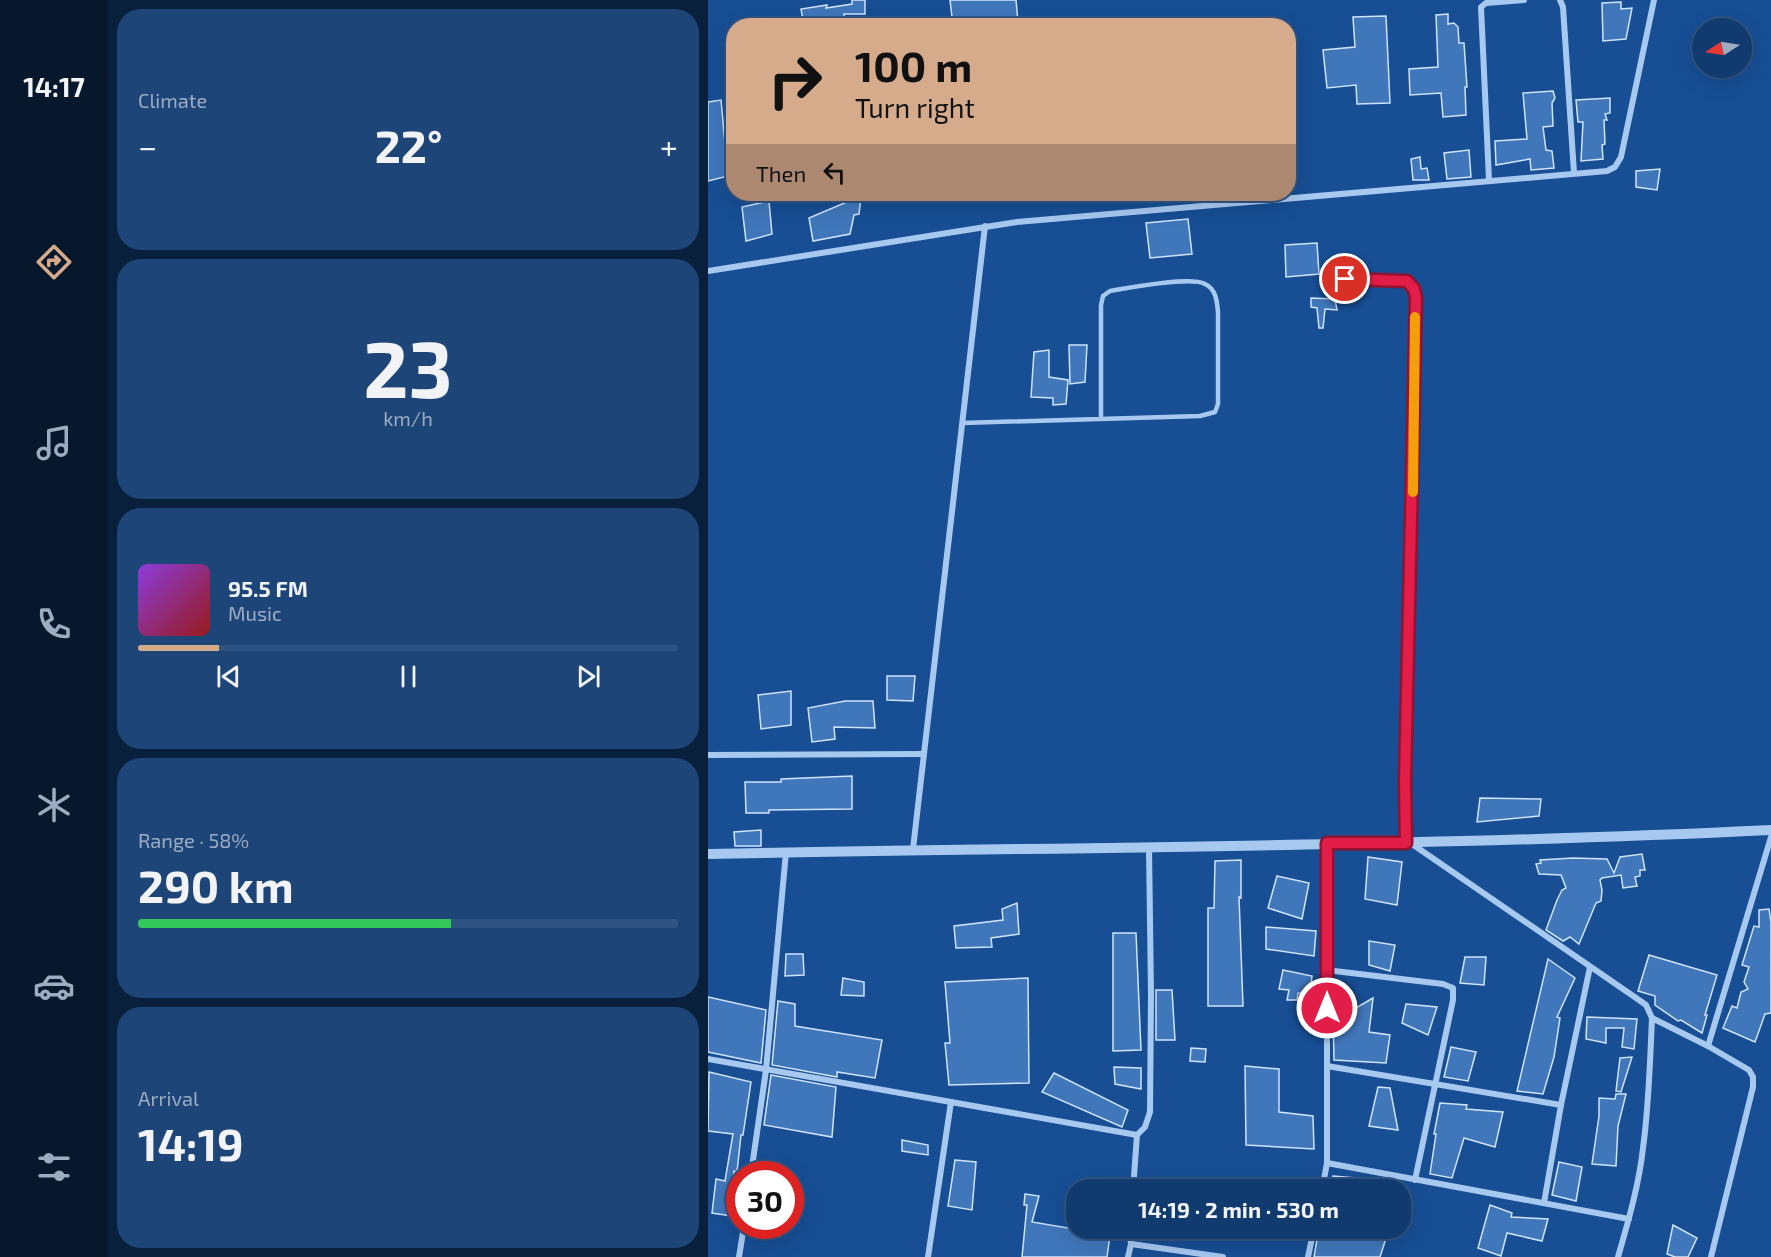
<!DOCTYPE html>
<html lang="en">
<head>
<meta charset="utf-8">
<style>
  body { margin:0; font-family:"Exo 2",sans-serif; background:#1e4577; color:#f1f3f6; height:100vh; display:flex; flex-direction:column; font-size:22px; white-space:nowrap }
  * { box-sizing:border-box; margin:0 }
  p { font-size:20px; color:#9cadc3 }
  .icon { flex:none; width:33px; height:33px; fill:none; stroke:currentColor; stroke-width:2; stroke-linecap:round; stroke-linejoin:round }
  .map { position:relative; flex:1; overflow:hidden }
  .panel { display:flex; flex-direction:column; gap:9px; padding:9px; background:#09203d; width:600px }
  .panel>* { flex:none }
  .hud { position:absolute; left:18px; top:18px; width:570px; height:183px; border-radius:24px; box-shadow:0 6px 24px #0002,0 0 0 2px #305482; background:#d6ab8b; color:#111; overflow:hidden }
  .needle { width:39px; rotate:258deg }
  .tools { position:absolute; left:984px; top:18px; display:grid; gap:12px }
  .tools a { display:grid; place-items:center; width:60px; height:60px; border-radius:50%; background:#113a6f; box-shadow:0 6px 24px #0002,0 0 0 2px #305482; font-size:30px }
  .speed { position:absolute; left:18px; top:1161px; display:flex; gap:12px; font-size:30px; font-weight:700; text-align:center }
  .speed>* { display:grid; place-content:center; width:78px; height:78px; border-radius:50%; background:#113a6f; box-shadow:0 6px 24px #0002,0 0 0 2px #305482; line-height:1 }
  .speed .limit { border:9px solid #d22; background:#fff; color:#111 }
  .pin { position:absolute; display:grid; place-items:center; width:51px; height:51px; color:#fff; margin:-26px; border:3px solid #fff; border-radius:50%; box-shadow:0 2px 6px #0007 }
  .me { position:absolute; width:66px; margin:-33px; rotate:0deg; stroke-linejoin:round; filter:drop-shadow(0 0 4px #0008) }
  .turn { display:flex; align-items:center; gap:21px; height:126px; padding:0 30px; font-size:27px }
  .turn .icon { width:78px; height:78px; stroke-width:2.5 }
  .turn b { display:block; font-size:42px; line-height:51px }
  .then { display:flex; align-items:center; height:57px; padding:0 30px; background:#0003; gap:12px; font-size:22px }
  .big { font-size:45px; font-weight:700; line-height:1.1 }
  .panel .widget { flex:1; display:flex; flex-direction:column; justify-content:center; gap:9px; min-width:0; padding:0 21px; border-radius:24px; background:#1e4577 }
  .panel .dial { align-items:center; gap:0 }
  .dial b { font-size:78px; line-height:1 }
  .song { display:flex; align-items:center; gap:18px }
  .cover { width:72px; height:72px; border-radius:9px; background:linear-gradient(135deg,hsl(270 70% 55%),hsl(0 70% 35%)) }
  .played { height:6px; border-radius:3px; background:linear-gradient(90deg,#d6ab8b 15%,#305482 15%) }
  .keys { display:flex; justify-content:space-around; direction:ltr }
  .heat { display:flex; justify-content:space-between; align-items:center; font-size:33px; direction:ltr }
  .charge { height:9px; border-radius:4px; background:linear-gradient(90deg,#34c759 58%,#305482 0) }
  .trip { position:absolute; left:358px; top:1179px; width:345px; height:60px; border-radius:24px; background:#113a6f; box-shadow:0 6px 24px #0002,0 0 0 2px #305482; font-weight:700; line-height:60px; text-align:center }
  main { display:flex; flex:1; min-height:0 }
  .tabs { display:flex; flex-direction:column; width:108px; justify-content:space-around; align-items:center; background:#07172c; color:#9cadc3 }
  .tabs .icon { width:42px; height:42px }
  .tabs .current { color:#d6ab8b }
  .tabs b { font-size:27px; color:#f1f3f6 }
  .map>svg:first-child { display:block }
  .building { fill:#4077bb; stroke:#cee3fc; stroke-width:1.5 }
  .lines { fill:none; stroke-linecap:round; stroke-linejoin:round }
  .service { stroke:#a7c9f0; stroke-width:4.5 }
  .minor { stroke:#a7c9f0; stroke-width:6 }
  .tertiary { stroke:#a7c9f0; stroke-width:10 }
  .route-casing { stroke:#92132f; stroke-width:15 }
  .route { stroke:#e11d48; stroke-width:10 }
  .slow { stroke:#f59e0b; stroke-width:10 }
</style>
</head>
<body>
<main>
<nav class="tabs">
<b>14:17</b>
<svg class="icon current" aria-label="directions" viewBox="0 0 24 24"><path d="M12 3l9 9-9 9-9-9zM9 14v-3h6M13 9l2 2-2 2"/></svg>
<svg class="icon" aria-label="music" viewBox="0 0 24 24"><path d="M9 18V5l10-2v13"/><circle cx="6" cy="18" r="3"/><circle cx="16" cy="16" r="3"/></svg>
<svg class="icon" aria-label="phone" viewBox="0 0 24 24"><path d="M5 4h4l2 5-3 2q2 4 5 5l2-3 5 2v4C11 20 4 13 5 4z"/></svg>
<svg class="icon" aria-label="climate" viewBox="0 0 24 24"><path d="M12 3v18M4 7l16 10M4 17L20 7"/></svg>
<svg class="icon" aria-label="car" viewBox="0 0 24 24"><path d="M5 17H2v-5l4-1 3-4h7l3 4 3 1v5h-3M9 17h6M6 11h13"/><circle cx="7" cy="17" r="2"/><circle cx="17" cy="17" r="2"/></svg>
<svg class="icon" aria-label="filters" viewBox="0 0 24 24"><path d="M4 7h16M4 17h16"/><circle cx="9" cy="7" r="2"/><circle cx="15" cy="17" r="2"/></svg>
</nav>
<section class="panel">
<div class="widget"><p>Climate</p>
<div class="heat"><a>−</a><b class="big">22°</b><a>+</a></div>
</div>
<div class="widget dial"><b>23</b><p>km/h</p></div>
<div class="widget">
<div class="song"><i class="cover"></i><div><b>95.5 FM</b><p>Music</p></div></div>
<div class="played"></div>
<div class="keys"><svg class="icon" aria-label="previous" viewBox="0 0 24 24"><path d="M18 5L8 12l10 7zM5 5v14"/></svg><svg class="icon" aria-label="pause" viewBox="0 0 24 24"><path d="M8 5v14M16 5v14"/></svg><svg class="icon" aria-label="next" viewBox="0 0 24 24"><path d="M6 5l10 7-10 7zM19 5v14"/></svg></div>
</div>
<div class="widget"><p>Range · 58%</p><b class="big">290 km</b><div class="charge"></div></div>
<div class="widget"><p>Arrival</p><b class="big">14:19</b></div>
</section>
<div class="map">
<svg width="1063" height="1257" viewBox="0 0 1063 1257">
  <rect width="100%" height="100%" fill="#174e94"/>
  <g class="building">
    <polygon points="144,0 157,0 157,14 136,14 137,22 126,24 127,26 96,26 93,9 119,5 118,8 144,4"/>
    <polygon points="242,0 308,0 310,22 279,26 245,26"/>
    <polygon points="913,2 913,9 924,8 918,39 895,41 894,3"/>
    <polygon points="740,14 740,24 746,23 750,27 751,43 756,43 759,87 757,87 758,115 735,117 733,93 702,95 701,69 730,67 728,15"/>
    <polygon points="678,16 682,103 649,104 648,85 619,88 615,50 647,47 645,17"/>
    <polygon points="845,91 847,98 844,103 845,126 835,127 838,150 844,151 846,168 823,170 822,159 788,165 787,141 819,139 815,93"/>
    <polygon points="902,98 902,113 897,114 899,120 896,120 897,144 894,145 895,159 873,161 875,122 870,122 868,100"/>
    <polygon points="13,100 20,176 0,181 0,102"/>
    <polygon points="761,150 763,177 739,179 736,153"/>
    <polygon points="712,157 713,169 719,168 721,180 705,180 703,159"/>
    <polygon points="952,169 949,190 928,187 928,171"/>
    <polygon points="153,196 151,214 146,215 142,234 105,241 101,218"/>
    <polygon points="61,201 64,234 38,241 34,207"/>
    <polygon points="480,219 484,254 442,258 438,223"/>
    <polygon points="609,243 611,274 578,277 577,245"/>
    <polygon points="603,298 627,299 629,310 617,309 615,328 611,328 609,308 603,307"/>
    <polygon points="361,345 379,345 377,382 362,384"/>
    <polygon points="341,350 341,377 360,380 358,404 345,405 345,398 323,397 326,352"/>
    <polygon points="179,676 207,676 205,701 179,700"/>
    <polygon points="83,691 83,725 53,729 50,695"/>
    <polygon points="165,701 167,728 126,727 127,739 104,742 100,708 137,701"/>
    <polygon points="144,776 144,809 61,810 61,813 38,813 37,782 73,782 73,779"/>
    <polygon points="772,798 833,799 831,816 769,822"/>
    <polygon points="53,830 53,846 27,846 26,832"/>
    <polygon points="934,854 937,870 932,870 932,876 927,877 929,886 915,888 913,875 894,878 892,880 894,890 893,901 888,903 871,944 862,937 855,941 838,930 849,900 854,890 858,888 853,875 831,874 828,864 833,863 832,860 865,858 899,859 906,873 912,857"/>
    <polygon points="660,857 694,862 689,905 657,899"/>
    <polygon points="533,860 533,898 531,897 535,1006 500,1006 500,908 506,908 507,861"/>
    <polygon points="569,876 601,883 594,919 560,908"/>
    <polygon points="309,903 311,934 283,938 284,947 248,948 246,926 295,920 294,909"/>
    <polygon points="1061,909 1063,922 1063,1013 1057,1014 1047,1042 1015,1028 1024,1006 1029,1008 1033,992 1040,989 1036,982 1041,967 1034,965 1046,926 1051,927 1051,910"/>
    <polygon points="558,927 608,931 606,956 558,949"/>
    <polygon points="405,933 428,933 433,1050 405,1051"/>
    <polygon points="661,941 687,945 682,971 661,965"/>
    <polygon points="78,954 95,954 96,975 77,976"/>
    <polygon points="941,955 1009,975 997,1015 999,1015 994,1033 973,1020 970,1021 947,1005 947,996 930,991"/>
    <polygon points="757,957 778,957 776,985 752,983"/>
    <polygon points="840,959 867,978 849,1017 852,1018 846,1057 835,1094 809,1091"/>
    <polygon points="575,970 604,976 602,994 590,993 589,1000 579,1000 581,990 571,989"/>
    <polygon points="135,978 156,982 156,996 133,995"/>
    <polygon points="320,978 321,1083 241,1085 237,1043 242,1043 237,982"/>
    <polygon points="448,990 464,990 467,1040 448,1040"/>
    <polygon points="0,997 58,1010 53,1063 0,1052"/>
    <polygon points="665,998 661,1032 682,1035 678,1063 626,1060 625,1018 631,1018"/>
    <polygon points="70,1001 87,1004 87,1026 174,1040 167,1078 129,1072 129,1077 64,1065"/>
    <polygon points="698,1004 729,1007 720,1035 694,1023"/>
    <polygon points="879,1017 929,1019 926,1049 914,1047 916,1028 898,1028 898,1043 878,1039"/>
    <polygon points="743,1047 768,1052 760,1081 736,1077"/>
    <polygon points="483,1048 498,1049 497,1062 482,1061"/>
    <polygon points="924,1057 913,1092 908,1091 912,1058"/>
    <polygon points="537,1066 571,1069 571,1112 605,1116 606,1149 538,1145"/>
    <polygon points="406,1067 433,1068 433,1089 407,1084"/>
    <polygon points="1,1072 43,1082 35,1135 33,1135 29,1172 26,1171 23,1216 4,1213 8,1179 17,1181 25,1134 0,1131"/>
    <polygon points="346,1073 420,1110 414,1127 334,1092"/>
    <polygon points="63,1075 128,1087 124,1137 56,1125"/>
    <polygon points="670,1087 682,1088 690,1130 661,1126"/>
    <polygon points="908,1094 918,1094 910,1126 908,1166 884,1164 891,1116 891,1098 907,1099"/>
    <polygon points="732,1103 759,1105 758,1109 795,1112 787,1147 756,1138 744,1178 722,1174 728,1134 726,1134"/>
    <polygon points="194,1140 220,1145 220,1155 194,1151"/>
    <polygon points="247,1160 268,1162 264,1210 240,1206"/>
    <polygon points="851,1162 874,1167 868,1201 844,1195"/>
    <polygon points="625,1176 648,1178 647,1190 622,1190"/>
    <polygon points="317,1194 331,1196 324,1222 402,1235 399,1257 314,1257 319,1205 316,1205"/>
    <polygon points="782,1205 804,1213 803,1217 840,1219 834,1241 799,1233 793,1256 770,1248"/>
    <polygon points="965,1225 989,1238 980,1257 967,1257 959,1254"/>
    <polygon points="611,1228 658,1228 680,1232 672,1257 606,1257"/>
  </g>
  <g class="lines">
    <path class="service" d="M254 423 492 416 507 412 510 404V312C509 301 508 289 497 284 482 276 420 288 402 291L395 296 393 305V419"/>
    <g class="minor">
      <polyline points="852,0 855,7 866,173"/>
      <polyline points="781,180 773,7 778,3 816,0"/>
      <polyline points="0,271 309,222 899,171 907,167 913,157 946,0"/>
      <polyline points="618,279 699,281 706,289 708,299 697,783 698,843"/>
      <polyline points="0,755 216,754"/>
      <path d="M704 844 931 1000 938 1005 944 1018C942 1061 941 1105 935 1148 931 1185 920 1222 910 1257"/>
      <polyline points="205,849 277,226"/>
      <polyline points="618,970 735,984 745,988 745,1000 707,1180"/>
      <polyline points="944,1018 1000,1046"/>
      <polyline points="0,1059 429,1135"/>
      <polyline points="619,1066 853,1105 836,1203"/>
      <polyline points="853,1105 882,967"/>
      <polyline points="619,1163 921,1219"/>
      <polyline points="43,1174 58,1070 78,852"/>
      <polyline points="425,1190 429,1135 437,1127 442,1112 443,995 441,847"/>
      <polyline points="614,1190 619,1163 619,843"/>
      <polyline points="423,1244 515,1257"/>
      <polyline points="31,1257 36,1226"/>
      <polyline points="220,1257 243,1102"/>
      <polyline points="420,1257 423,1244 421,1228"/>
      <polyline points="600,1257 606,1228"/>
      <polyline points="1003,1257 1045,1087 1045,1077 1041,1070 1000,1046 1063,837"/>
    </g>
    <path class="tertiary" d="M0 854C354 847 709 847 1063 830"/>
  </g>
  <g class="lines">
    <g class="route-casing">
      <polyline id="route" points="619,1008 619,843 698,843 697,783 708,298 706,289 699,281 637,279"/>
    </g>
    <use href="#route" class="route"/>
    <polyline class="slow" points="705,492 707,317"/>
  </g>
</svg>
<div class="tools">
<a><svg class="needle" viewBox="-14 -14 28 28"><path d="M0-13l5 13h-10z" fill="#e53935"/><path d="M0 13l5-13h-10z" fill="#9cadc3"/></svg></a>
</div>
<div class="speed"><div class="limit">30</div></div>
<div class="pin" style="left:637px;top:279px;background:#d93025"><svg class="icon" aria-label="arrive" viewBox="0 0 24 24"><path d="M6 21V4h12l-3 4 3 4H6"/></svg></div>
<svg class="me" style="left:619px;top:1008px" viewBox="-20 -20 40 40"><circle r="17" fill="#e11d48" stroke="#fff" stroke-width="3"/><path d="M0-11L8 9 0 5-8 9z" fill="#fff"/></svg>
<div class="trip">14:19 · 2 min · 530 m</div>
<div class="hud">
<div class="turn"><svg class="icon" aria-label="right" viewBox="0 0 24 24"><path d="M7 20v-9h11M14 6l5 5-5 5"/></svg><div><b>100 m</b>Turn right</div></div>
<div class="then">Then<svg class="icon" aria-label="left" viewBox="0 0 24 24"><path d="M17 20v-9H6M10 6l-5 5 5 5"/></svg></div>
</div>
</div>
</main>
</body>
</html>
